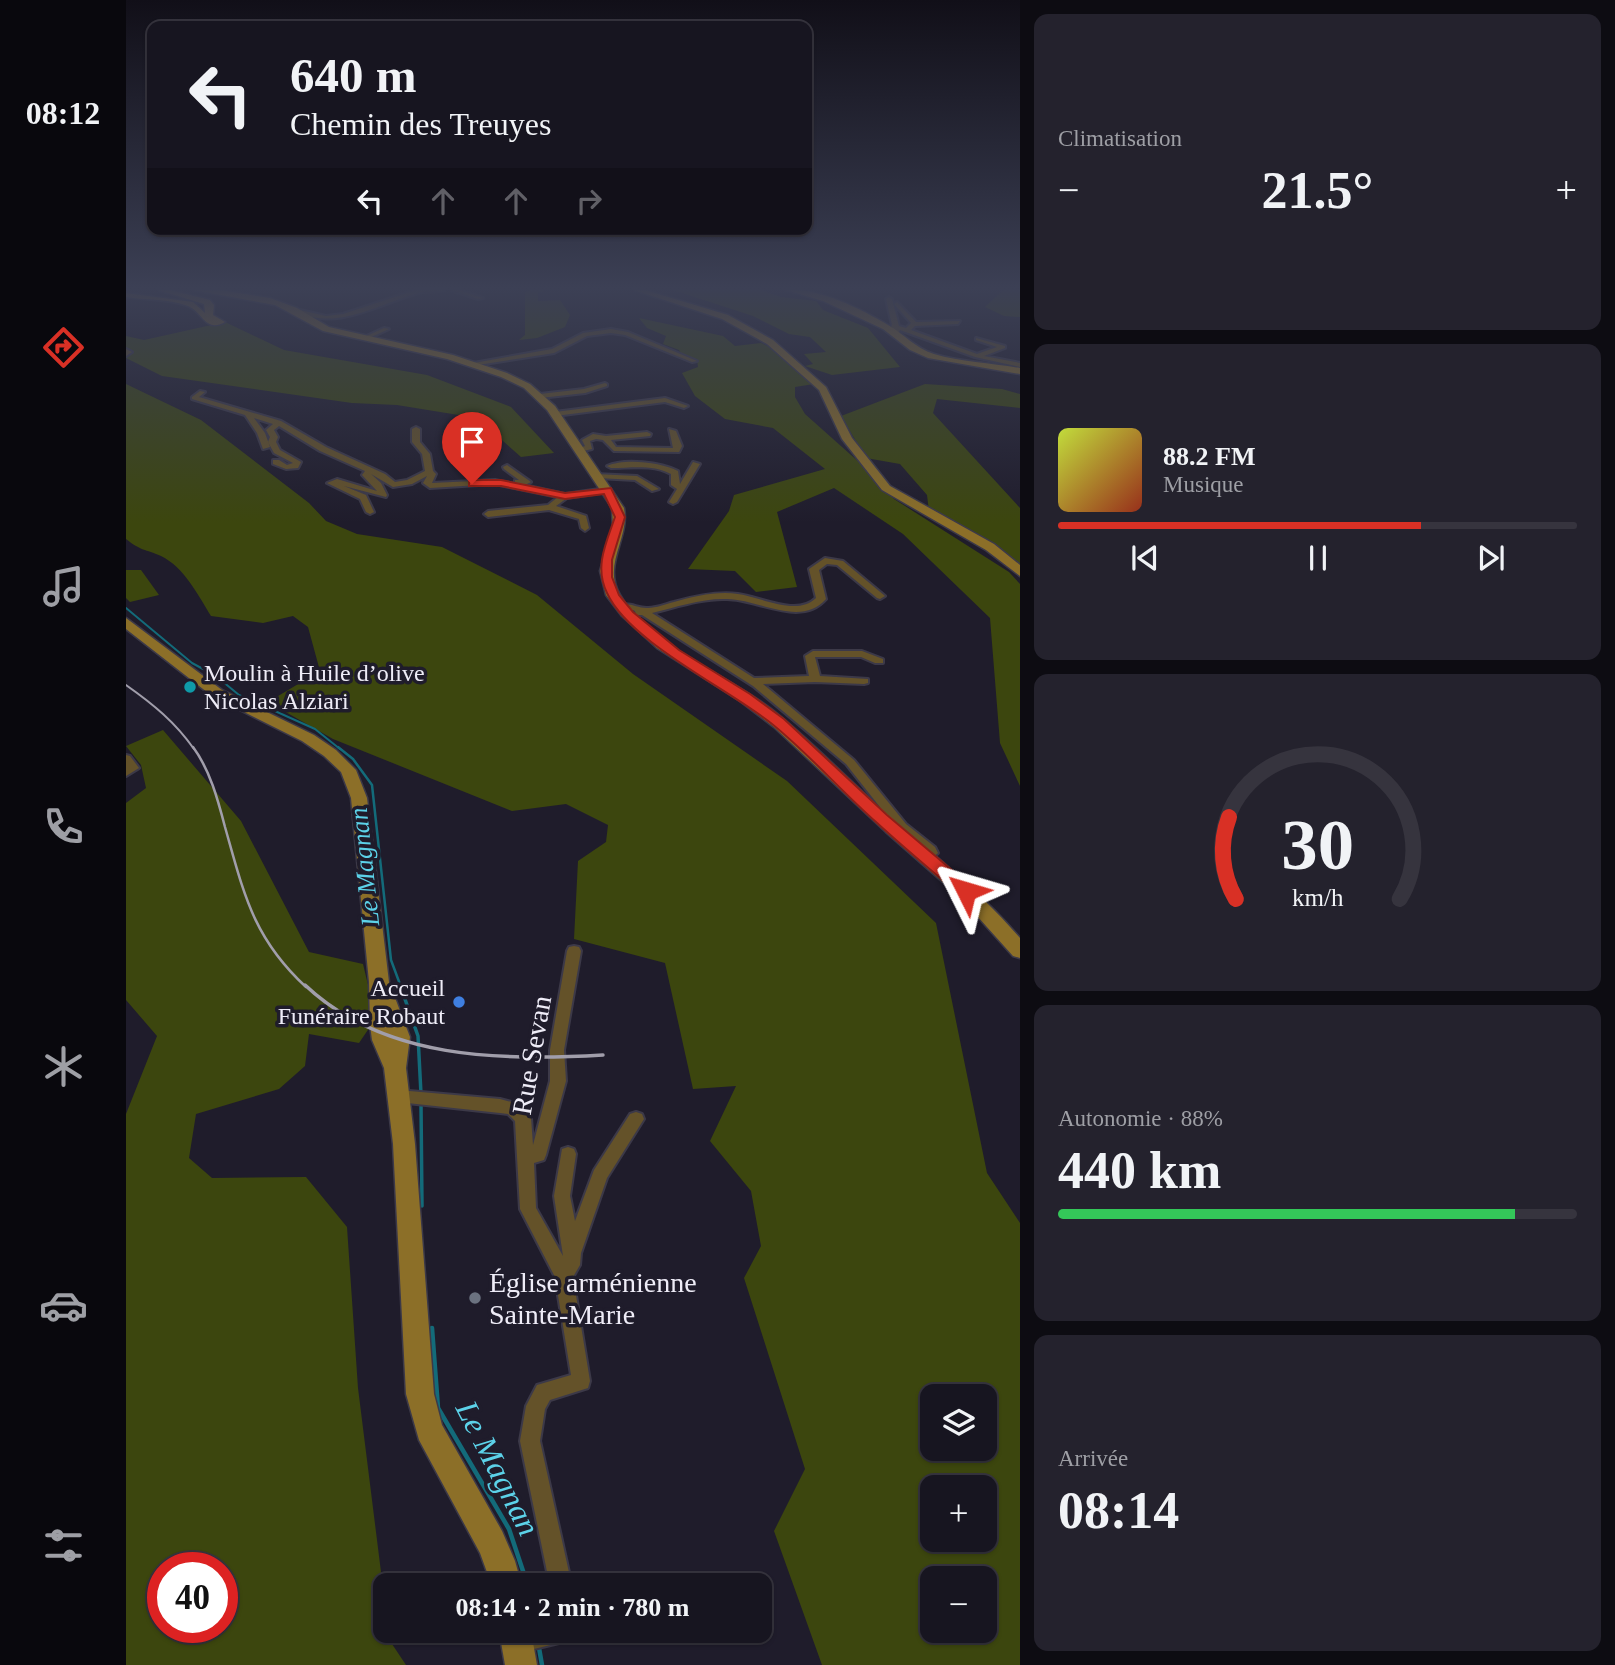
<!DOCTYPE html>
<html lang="fr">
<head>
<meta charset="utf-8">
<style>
  body { margin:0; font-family:Georgia,serif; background:#24222d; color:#f1f3f6; height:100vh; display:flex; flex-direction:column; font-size:26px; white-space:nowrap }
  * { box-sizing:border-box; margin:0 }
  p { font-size:23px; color:#9e9fa5 }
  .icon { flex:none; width:38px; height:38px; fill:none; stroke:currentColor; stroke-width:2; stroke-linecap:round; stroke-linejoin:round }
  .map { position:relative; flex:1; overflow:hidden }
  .panel { display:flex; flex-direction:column; gap:14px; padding:14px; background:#0d0c12; width:595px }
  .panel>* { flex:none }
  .hud { position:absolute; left:21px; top:21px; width:665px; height:214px; border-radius:14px; box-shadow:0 2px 5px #0004,0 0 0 2px #36343e; background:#171520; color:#f1f3f6; overflow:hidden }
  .buttons { position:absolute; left:794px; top:1384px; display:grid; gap:14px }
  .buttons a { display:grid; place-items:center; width:77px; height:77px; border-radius:14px; background:#171520; box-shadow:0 2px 5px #0004,0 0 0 2px #36343e; font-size:35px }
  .speed { position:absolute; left:21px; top:1552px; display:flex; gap:14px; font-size:35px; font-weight:700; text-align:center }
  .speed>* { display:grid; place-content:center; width:91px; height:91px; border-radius:50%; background:#171520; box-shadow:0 2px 5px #0004,0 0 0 2px #36343e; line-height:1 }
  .speed .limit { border:10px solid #d22; background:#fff; color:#111 }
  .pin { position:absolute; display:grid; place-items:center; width:60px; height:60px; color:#fff; margin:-72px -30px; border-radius:50% 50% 50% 0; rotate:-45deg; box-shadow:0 0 7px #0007 }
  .pin .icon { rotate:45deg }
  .me { position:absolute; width:77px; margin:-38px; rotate:310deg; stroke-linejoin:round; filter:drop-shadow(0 0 5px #0008) }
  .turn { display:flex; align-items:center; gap:24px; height:147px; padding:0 28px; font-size:32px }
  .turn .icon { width:91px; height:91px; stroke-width:2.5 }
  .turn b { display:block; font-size:49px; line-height:60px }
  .lanes { display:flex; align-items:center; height:66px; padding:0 28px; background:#0003; justify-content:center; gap:35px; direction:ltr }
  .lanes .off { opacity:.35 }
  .big { font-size:52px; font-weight:800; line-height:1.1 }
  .panel .tile { flex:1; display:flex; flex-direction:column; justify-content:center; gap:10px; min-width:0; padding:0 24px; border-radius:14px; background:#24222d }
  .panel .dial { align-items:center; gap:0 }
  .dial svg { height:182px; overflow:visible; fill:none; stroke:#36343e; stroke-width:7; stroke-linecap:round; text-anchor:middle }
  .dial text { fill:#f1f3f6; stroke:none }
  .song { display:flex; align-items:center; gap:21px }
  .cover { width:84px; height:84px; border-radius:10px; background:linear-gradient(135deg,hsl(70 70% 55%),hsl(10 70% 35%)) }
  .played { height:7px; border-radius:4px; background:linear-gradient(90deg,#d93025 70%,#36343e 70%) }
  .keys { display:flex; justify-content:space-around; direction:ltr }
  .heat { display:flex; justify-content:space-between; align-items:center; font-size:38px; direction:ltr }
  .charge { height:10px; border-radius:5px; background:linear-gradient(90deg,#34c759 88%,#36343e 0) }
  .trip { position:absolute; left:247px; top:1573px; width:399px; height:70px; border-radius:14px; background:#171520; box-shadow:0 2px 5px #0004,0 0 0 2px #36343e; font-weight:800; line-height:70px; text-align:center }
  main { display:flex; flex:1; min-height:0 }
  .dock { display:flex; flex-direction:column; width:126px; justify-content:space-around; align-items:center; background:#09080d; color:#9e9fa5 }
  .dock .icon { width:49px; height:49px }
  .dock .current { color:#d93025 }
  .dock b { font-size:32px; color:#f1f3f6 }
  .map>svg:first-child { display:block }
  .green { fill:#3c460e; fill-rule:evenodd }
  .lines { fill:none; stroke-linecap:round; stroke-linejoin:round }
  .stream-far3 { stroke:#136b7a; stroke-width:2 }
  .stream-far2 { stroke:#136b7a; stroke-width:2.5 }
  .stream-far1 { stroke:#136b7a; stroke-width:3.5 }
  .stream { stroke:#136b7a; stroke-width:4.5 }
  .street-casing { stroke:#3c3948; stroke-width:4 }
  .secondary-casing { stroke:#3c3948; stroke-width:3 }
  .street { fill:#645229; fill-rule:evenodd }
  .secondary { fill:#8c6f28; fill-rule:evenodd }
  .rail-far2 { stroke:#a19eab; stroke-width:2 }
  .rail-far1 { stroke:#a19eab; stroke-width:2.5 }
  .rail { stroke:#a19eab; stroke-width:3.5 }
  .route { fill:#d93025; stroke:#8d1f18; stroke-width:2 }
  .culture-dot { fill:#0f9aa8; stroke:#1f1c2b; stroke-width:2.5 }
  .shop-dot { fill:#3f7fe0; stroke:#1f1c2b; stroke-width:2.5 }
  .worship-dot { fill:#6b7280; stroke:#1f1c2b; stroke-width:2.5 }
  .labels { text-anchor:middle; stroke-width:7; stroke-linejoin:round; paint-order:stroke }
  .poi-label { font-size:24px; fill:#eeecf7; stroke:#1f1c2b; text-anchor:start }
  .water-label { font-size:26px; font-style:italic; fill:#5cd2e9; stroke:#1f1c2b }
  .near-street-label { font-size:28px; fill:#eeecf7; stroke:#1f1c2b }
  .near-poi-label { font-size:28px; fill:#eeecf7; stroke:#1f1c2b; text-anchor:start }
  .near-water-label { font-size:32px; font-style:italic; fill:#5cd2e9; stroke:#1f1c2b }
</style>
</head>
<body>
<main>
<nav class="dock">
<b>08:12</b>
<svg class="icon current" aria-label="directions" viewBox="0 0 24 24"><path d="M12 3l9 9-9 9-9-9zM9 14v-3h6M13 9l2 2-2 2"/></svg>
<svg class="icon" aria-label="music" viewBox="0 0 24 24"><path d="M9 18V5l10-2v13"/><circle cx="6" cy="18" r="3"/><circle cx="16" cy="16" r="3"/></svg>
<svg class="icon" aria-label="phone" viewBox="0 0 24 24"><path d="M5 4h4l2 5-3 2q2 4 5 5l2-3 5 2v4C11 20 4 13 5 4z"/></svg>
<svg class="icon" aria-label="climate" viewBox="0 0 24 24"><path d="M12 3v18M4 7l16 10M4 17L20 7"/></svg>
<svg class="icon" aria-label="car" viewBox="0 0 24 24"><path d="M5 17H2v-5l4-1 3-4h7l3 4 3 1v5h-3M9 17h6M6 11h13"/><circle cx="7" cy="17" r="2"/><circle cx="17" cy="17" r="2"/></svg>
<svg class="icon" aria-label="filters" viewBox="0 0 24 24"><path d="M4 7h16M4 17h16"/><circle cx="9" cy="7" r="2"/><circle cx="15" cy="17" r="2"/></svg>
</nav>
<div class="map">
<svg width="894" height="1665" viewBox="0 0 894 1665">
  <rect width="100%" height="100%" fill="#1f1c2b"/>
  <g class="green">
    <polygon points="404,290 419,290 412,293 412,301 434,300 444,315 439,327 411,338 393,340 399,335 399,292"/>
    <polygon points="547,290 635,290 655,297 690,301 697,310 742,328 774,367 706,375 679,366 687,364 678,354 700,352 684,337 663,334 627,316"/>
    <polygon points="877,290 894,290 894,317 878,316 859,307"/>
    <polygon points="513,318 597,336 609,346 635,343 646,348 688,384 669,387 669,397 679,414 734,463 768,499 883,572 894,584 894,786 874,743 864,618 777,534 708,488 651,512 671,587 630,592 609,571 562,569 603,511 608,495 699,469 647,428 599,419 569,396 556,373 572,367 571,359 556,356 553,350 537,344 540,336 521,328"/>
    <polygon points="99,322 158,350 301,375 385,407 428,453 395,457 351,418 271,405 226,403 36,376 0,358 0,336 18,340"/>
    <path d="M0 384 75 420 183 503 200 521 231 534 316 547 411 595 507 674 661 781 810 923 861 1173 894 1223V1665H696L648 1531 679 1469 618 1278 635 1246 625 1191 584 1141 610 1086 567 1089 539 963 448 939 452 861 480 842 482 825 440 804 386 811 207 739 142 702 194 671 182 627 167 616 137 623 85 616C72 595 58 567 35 556 19 549 15 551 0 539ZM807 1396H859V1449H807ZM807 1488H859V1540H807ZM807 1578H859V1631H807Z"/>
    <polygon points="799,384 876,389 894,394 894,408 811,399 807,413 894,508 894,568 876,550 803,511 801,495 774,464 740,458 715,416"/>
    <polygon points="0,570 15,570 33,595 4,602 0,598"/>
    <path d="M37 730 115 821 183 952 237 964 250 1018 233 1043 183 1034 179 1066 153 1089 70 1114 63 1158 86 1178 180 1177 221 1227 232 1388 259 1604V1631H262L264 1641 280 1665H0V1114L31 1036 0 1000V803L20 788 15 765 0 746ZM37 1568H96V1628H37Z"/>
  </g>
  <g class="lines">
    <polyline class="stream-far3" points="0,608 66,663 90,676 113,695 189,729 214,749"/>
    <polyline class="stream-far2" points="212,747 227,759 246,785 265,960 275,987"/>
    <g class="stream-far1">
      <polyline points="274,985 292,1036 295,1094"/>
      <polyline points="295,1104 296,1206"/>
    </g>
    <g class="stream">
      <polyline points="306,1328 312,1408 383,1529 402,1586"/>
      <polyline points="413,1648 416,1665"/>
    </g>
    <g class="street-casing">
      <g id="street">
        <path d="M290 290H319C311 293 301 290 292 293 253 304 211 331 171 312L174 310 200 316 217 314Z"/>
        <polygon points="325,290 333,290 357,298 352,299"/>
        <polygon points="763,297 766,299 773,326 780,328 785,323 768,304 771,302 790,322 834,321 832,324 789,326 785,330 851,354 871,347 850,340 850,338 879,346 879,348 858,356 894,363 894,367 849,357 774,330 773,332 769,332 765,326 766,325 760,299"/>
        <polygon points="258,328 263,329 241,339 236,338"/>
        <polygon points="485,329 502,332 571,361 566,362 499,335 485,333 461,336 428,353 345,366 342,364 426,349 457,333"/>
        <polygon points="0,349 6,352 0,356"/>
        <polygon points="479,383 481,384 481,386 459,393 414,398 411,396 414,394 458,389"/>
        <polygon points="74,391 79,392 73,397 155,421 200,447 259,474 269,482 281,480 299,471 296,454 286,442 286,429 290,427 294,429 294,442 304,454 307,471 310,474 306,483 369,480 389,484 389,480 393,480 378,469 377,467 381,465 405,482 401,484 393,484 439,494 481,488 485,490 481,492 441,498 430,506 460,516 463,528 459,531 455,528 453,519 423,510 362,517 358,514 362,511 422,505 432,497 369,484 304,488 297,483 301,476 286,484 267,487 245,474 255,483 261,495 260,497 218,486 240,495 248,512 244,514 240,512 234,499 201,483 211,479 251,491 236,475 239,471 194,451 153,426 148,430 152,437 150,442 154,450 175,462 172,468 160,469 147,464 147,460 153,460 161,465 167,463 148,453 142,442 144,437 140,430 147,424 128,418 139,433 144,447 137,449 131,433 119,415 66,399 66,397"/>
        <polygon points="539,398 562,406 558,408 539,402 429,416 425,414 429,412"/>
        <polygon points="543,429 550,431 556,446 553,452 488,451 477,440 470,439 464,441 466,449 453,452 449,450 459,446 456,440 467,434 480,436 521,432 525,434 524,436 485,440 490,447 547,448"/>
        <path d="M567 462 574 464 551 502 547 504 543 502 551 489 545 485V474C527 464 505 468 485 468L481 466C498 458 535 462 552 471L554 484Z"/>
        <polygon points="469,474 511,476 533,489 526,491 509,480 472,478 468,476"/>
        <path d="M699 558 717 561 759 596 754 599 751 598 711 565 701 564 693 570 700 599C675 628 632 599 601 599 576 598 551 607 526 613L628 678 683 676 679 656 687 651H736L757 659V663H749L735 657H689L694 676 742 679V683L738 684 689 682 637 684 728 760 780 824 809 847 812 853 804 860H796L794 857 799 852 772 830 720 764 627 686 516 615H510L509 611C504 608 496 612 491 607 502 600 511 609 522 608 530 608 540 604 548 602 569 596 591 591 612 594 635 597 671 617 690 598L683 569Z"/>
        <polygon points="0,755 4,756 13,768 0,776"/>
        <polygon points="448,946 453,947 455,951 438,1050 440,1081 420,1155 418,1160 408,1163 410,1208 437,1256 428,1196 436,1149 442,1147 448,1149 450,1154 444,1196 449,1221 468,1170 504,1114 510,1112 516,1114 518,1119 481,1178 455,1253 454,1265 447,1277 464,1381 462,1388 424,1400 419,1409 414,1441 446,1586 424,1586 394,1441 400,1406 411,1385 445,1375 429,1277 394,1209 389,1121 382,1114 374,1113 272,1102 267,1101 264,1096 267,1091 272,1090 374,1099 393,1104 405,1118 407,1145 424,1081 424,1050 441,951 443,947"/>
        <polygon points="391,1631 439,1631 433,1643 391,1653 383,1650 380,1642 383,1634"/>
      </g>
    </g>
    <g class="secondary-casing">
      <g id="secondary">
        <path d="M32 290H44L84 300 88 305 87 315 99 322C79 333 77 312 62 306 44 299 19 300 0 297V293L67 302 79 313 78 304Z"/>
        <path d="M67 290H94L144 298 171 308 203 327 327 355 381 373 404 384 429 406 498 508C504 538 476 565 494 595 524 647 598 673 645 709 682 738 715 773 751 805 800 849 851 888 894 938V958L887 956 834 897 760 832 648 727 614 701 531 648 496 616 480 595 474 571 487 528 486 508 421 410 398 388 375 377 321 359 197 331 149 305Z"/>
        <polygon points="508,290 519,290 602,315 647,340 700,387 726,438 764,486 868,544 894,565 894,576 860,550 756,490 716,439 693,390 641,344 596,319"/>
        <path d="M660 290C693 288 733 308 762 325 778 334 789 348 808 354 835 362 866 363 894 368V374L802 358 784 350 757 329 697 301Z"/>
        <polygon points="0,618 96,690 188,735 210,750 230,770 241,798 263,982 284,1037 280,1068 289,1144 308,1394 316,1425 376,1531 389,1561 396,1586 366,1586 354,1553 293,1440 280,1394 267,1144 258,1068 246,1040 244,1025 243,982 225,798 215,772 198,756 176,741 86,696 0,629"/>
        <polygon points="373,1631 405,1631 411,1665 379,1665"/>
      </g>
    </g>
    <use href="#street" class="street"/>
    <use href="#secondary" class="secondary"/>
    <path class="rail-far2" d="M0 685C27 704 49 722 68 749"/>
    <path class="rail-far1" d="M67 747C84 770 92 800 99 827 118 894 127 938 180 987"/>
    <path class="rail" d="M179 985C258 1060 376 1061 477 1055"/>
  </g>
  <linearGradient id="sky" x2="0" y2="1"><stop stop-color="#110f18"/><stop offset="0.55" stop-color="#3c4055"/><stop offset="1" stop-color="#3c4055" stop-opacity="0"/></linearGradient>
  <rect width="894" height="523" fill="url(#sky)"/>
  <path class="route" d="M346 480H375L439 493 485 488 499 517 486 560V577L493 595 507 612 553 650 624 694 658 719 761 815 846 887 849 891 846 895H834C806 871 777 847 750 822 715 791 683 754 646 724 603 689 503 642 481 593 468 567 480 543 489 517L478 494 439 499 375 486H343V481Z"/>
  <circle class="culture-dot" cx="64" cy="687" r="7"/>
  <circle class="shop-dot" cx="333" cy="1002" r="7"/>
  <circle class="worship-dot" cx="349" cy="1298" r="7"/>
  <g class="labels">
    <g class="poi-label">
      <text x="78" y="681">Moulin à Huile d’olive<tspan x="78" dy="28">Nicolas Alziari</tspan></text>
      <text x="319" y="996" text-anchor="end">Accueil<tspan x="319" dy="28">Funéraire Robaut</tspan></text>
    </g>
    <g class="water-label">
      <text transform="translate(238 867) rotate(-96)" y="9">Le Magnan</text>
    </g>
    <g class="near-street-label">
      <text transform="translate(405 1055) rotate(-80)" y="10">Rue Sevan</text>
    </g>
    <g class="near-poi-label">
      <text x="363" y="1292">Église arménienne<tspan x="363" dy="32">Sainte-Marie</tspan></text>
    </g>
    <g class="near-water-label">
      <text transform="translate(372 1468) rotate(63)" y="11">Le Magnan</text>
    </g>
  </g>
</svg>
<div class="buttons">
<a><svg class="icon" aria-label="layers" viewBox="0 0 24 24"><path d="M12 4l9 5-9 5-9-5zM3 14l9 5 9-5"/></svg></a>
<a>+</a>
<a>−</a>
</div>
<div class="speed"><div class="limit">40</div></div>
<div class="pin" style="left:346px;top:484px;background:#d93025"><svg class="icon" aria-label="arrive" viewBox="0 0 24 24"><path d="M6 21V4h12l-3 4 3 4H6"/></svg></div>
<svg class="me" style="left:840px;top:891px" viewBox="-20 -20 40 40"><path d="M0-17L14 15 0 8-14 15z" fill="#d93025" stroke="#fff" stroke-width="4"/></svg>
<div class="trip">08:14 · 2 min · 780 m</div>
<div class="hud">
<div class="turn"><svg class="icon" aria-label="left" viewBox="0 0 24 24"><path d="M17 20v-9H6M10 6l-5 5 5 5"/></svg><div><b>640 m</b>Chemin des Treuyes</div></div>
<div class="lanes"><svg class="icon" aria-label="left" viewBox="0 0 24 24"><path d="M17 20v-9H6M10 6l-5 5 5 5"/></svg><svg class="icon off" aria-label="ahead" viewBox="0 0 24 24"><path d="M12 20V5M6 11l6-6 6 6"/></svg><svg class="icon off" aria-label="ahead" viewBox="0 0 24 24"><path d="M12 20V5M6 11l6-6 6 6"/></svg><svg class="icon off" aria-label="right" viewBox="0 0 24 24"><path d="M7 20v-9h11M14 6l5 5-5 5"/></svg></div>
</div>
</div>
<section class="panel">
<div class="tile"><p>Climatisation</p>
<div class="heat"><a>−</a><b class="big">21.5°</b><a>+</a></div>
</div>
<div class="tile">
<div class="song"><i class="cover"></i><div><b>88.2 FM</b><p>Musique</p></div></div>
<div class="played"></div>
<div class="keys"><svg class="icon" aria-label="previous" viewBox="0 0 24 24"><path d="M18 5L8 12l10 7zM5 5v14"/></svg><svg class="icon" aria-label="pause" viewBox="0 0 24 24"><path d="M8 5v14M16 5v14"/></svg><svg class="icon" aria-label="next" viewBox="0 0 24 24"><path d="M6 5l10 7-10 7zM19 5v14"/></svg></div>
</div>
<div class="tile dial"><svg viewBox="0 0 100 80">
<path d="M14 69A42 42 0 1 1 86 69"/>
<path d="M14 69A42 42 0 0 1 11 33" stroke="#d93025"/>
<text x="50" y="56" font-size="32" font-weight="700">30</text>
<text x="50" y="72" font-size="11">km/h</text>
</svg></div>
<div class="tile"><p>Autonomie · 88%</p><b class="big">440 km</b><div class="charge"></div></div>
<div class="tile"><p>Arrivée</p><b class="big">08:14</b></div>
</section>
</main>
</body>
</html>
